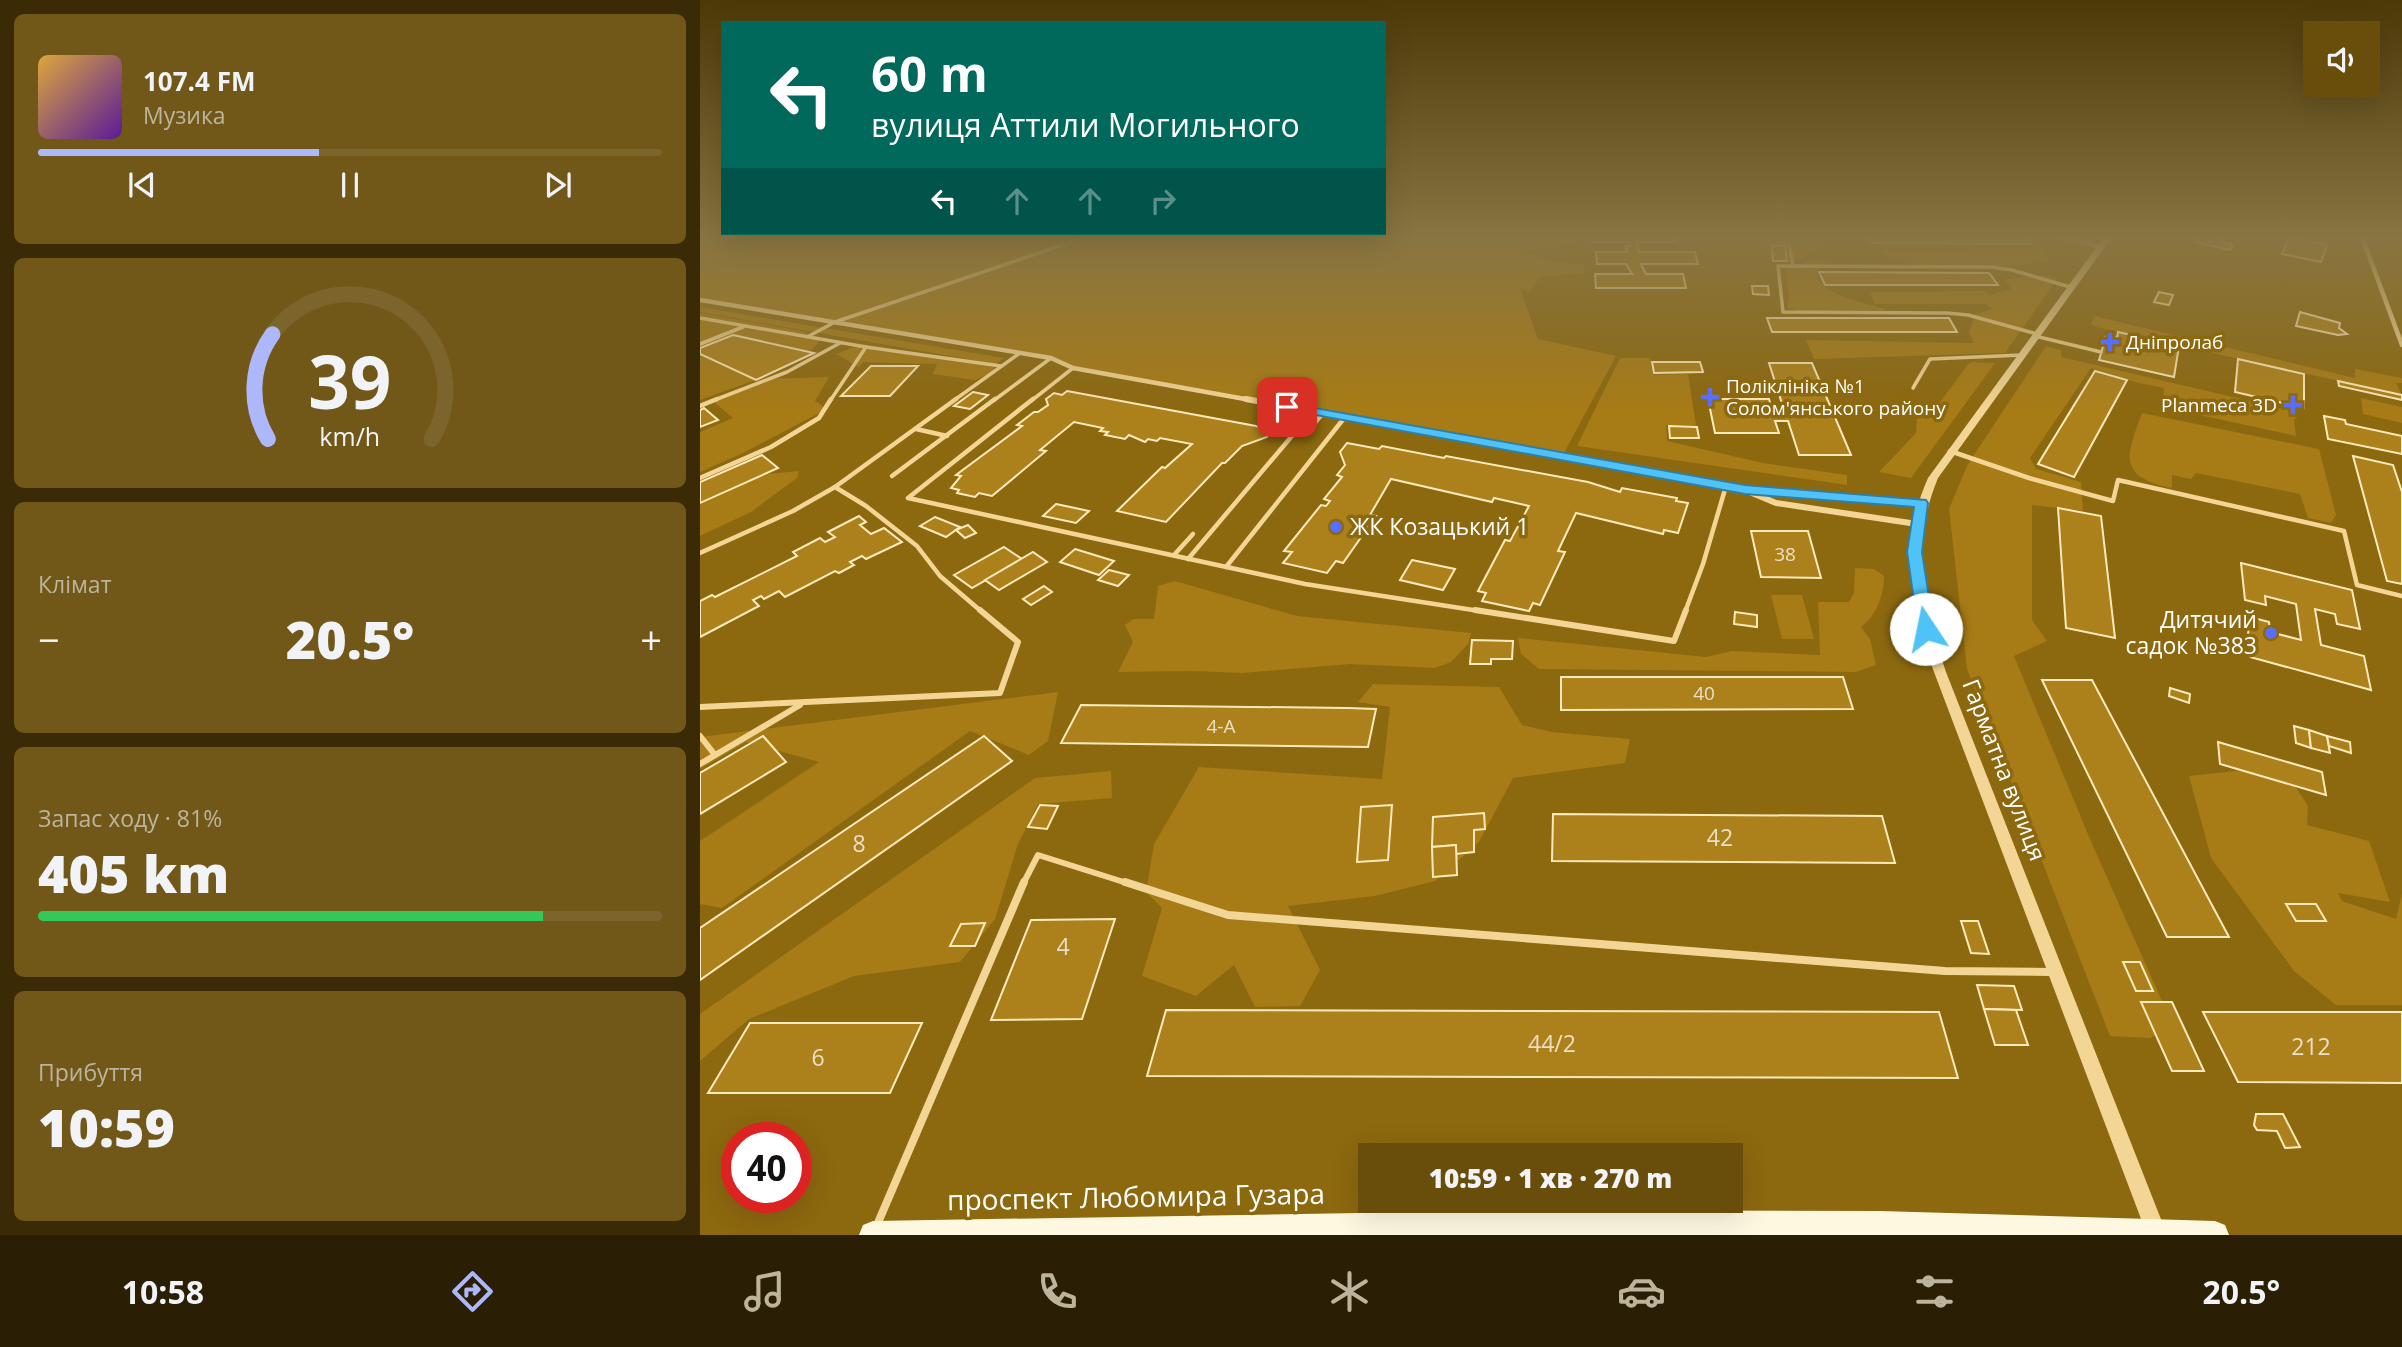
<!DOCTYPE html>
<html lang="uk">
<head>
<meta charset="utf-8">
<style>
  body { margin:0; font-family:"Open Sans",sans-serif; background:#715819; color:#f1f3f6; height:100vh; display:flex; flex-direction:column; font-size:26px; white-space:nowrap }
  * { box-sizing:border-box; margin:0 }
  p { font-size:23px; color:#bdb49d }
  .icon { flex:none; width:38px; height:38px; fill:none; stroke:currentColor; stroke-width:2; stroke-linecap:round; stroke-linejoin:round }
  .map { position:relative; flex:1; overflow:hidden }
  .details { display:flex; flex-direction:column; gap:14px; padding:14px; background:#3a2b06; width:700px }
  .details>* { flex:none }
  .hud { position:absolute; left:21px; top:21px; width:665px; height:214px; border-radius:0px; box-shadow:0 7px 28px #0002; background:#00695c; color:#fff; overflow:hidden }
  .fabs { position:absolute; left:1603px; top:21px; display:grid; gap:14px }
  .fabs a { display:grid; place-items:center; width:77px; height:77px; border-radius:0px; background:#694e0b; box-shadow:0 7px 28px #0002; font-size:35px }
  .speed { position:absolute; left:21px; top:1122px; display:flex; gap:14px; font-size:35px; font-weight:700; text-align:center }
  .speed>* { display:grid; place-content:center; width:91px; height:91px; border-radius:50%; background:#694e0b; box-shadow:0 7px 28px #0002; line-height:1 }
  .speed .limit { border:10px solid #d22; background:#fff; color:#111 }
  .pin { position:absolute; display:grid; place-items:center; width:60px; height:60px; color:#fff; margin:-30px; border-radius:14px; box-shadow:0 4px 10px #0006 }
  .me { position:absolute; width:77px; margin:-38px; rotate:349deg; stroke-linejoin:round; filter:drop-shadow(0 0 5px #0008) }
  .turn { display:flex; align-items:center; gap:24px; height:147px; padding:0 35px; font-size:32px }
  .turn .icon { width:91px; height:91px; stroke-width:2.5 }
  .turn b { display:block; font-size:49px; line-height:60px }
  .lanes { display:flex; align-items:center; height:66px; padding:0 35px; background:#0003; justify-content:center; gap:35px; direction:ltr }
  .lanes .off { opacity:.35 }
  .big { font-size:52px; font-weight:800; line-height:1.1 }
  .details .widget { flex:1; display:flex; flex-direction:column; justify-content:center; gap:10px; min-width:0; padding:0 24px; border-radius:10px; background:#715819 }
  .details .dial { align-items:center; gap:0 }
  .dial svg { height:182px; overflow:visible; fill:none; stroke:#7c652c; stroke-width:7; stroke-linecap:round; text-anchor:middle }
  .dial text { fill:#f1f3f6; stroke:none }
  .song { display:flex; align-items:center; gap:21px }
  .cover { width:84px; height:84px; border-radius:10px; background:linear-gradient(135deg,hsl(40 70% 55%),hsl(270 70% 35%)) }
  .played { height:7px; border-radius:4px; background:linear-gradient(90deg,#acb8fa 45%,#7c652c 45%) }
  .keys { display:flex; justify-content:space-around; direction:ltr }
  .heat { display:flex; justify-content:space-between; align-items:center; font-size:38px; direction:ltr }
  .charge { height:10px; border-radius:5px; background:linear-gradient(90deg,#34c759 81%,#7c652c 0) }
  .trip { position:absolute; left:658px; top:1143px; width:385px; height:70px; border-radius:0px; background:#694e0b; box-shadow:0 7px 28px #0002; font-weight:800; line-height:70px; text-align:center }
  .tabs { display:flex; height:112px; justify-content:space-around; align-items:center; background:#2a1f04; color:#bdb49d }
  .tabs .icon { width:49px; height:49px }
  .tabs .active { color:#acb8fa }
  .tabs b { font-size:32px; color:#f1f3f6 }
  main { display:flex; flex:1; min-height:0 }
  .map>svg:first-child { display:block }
  .green { fill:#a77b16 }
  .building { fill:#ac811c; stroke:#feeabc; stroke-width:2 }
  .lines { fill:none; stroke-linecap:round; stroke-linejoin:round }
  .service-far3 { stroke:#f3d695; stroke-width:3.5 }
  .service-far2 { stroke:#f3d695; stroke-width:4.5 }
  .service-far1 { stroke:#f3d695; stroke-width:6 }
  .service { stroke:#f3d695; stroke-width:8 }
  .minor-far1 { stroke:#f3d695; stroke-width:4.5 }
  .minor { stroke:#f3d695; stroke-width:6 }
  .tertiary { fill:#f3d695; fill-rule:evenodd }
  .primary { fill:#fff8e1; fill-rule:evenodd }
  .route { fill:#4fc3f7; stroke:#337fa1; stroke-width:2 }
  .poi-dot { fill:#576fff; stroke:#8c680f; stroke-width:2.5 }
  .labels { text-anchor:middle; stroke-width:7; stroke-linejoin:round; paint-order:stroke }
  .far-poi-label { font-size:19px; fill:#fff; stroke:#8c680f; text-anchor:start }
  .number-label { font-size:19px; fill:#eae0c6 }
  .poi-label { font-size:23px; fill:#fff; stroke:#8c680f; text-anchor:start }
  .street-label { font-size:23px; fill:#fff; stroke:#8c680f }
  .near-number-label { font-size:23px; fill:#eae0c6 }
  .near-street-label { font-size:28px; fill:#fff; stroke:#8c680f }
</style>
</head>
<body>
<main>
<section class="details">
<div class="widget">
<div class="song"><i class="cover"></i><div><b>107.4 FM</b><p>Музика</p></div></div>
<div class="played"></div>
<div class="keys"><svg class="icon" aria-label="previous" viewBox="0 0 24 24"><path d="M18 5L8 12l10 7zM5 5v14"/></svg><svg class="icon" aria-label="pause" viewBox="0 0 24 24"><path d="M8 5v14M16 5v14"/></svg><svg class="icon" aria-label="next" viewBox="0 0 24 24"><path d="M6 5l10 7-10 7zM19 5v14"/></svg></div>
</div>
<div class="widget dial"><svg viewBox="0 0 100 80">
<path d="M14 69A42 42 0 1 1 86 69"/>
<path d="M14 69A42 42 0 0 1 16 23" stroke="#acb8fa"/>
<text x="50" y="56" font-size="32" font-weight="700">39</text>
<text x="50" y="72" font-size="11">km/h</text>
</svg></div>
<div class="widget"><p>Клімат</p>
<div class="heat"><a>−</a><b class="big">20.5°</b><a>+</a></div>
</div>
<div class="widget"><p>Запас ходу · 81%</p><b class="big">405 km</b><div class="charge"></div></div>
<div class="widget"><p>Прибуття</p><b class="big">10:59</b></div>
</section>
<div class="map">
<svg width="1702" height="1235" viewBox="0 0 1702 1235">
  <rect width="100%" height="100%" fill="#8c680f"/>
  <g class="green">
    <polygon points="0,237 879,237 877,242 823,252 858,262 884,265 884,273 840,277 829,292 820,288 838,339 916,356 863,455 374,367 352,357 321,351 0,298"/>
    <polygon points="1064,237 1121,237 1124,246 1093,263 1070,260"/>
    <polygon points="1344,249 1350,261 1317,266 1216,266 1183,254 1181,250"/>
    <path d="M1112 260 1133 261 1117 271C1112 293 1170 304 1188 310L1100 311 1087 308 1089 296 1085 270Z"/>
    <polygon points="1344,275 1357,279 1305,353 1114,359 1106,340 1274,343 1269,333 1275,314 1293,309 1286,304 1175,304 1170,292 1286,291 1289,295 1311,289 1304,279"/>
    <polygon points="0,307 304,358 296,364 0,312"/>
    <path d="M0 313 102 331 121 339C100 370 35 386 0 400Z"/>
    <polygon points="1394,316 1655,378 1655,369 1702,378 1702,383 1696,383 1702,395 1396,327 1391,324"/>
    <polygon points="162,344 294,367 296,371 275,380 233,374 237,364 163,362 159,367 136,354"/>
    <polygon points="1346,346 1361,350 1361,357 1593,411 1597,419 1594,419 1596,436 1463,407 1464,388 1439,383 1391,368 1330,458 1336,469 1381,482 1383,511 1332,505 1332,620 1347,641 1314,656 1390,839 1474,1028 1450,1038 1410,1036 1267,669 1249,509 1268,464"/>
    <polygon points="920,358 950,358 953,375 988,374 996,425 966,425 967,441 1063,463 1147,475 1147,485 877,446"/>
    <polygon points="1270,362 1295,363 1211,478 1179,472 1216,433 1217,415 1237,406"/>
    <polygon points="129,377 115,401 127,409 43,453 0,472 0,432 33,418 14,402 66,379"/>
    <polygon points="1661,398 1702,407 1702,423 1663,414"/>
    <path d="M1442 413 1619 449 1636 515 1631 523 1608 518 1600 494 1496 473 1491 479 1472 475V488C1417 477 1426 456 1442 413Z"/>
    <polygon points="99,471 97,478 51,512 0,536 0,504 67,474"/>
    <path d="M1155 568 1174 569 1184 576C1184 596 1176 616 1161 627L1170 639 1176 665 1156 672 839 669 821 654 818 638 1006 657 1032 651 1120 655 1118 602H1149L1154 593Z"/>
    <polygon points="475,581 597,616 771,633 768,644 751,662 735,668 650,664 542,673 493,671 418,672 433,642 425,625 433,619 454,619 458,586"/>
    <polygon points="1071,595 1102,595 1114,639 1082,639"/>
    <polygon points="673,684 799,687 822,725 852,732 930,739 925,763 813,778 779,842 735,881 675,896 588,906 620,970 600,1006 555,1007 534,965 496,996 442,976 462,908 446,892 454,844 499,767 682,779 690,707 658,702"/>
    <polygon points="358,692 348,741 329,755 270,731 22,908 0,904 0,841 119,762 46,742 0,769 0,737"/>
    <polygon points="1582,766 1608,806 1607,825 1669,841 1690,902 1638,893 1642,901 1696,919 1702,894 1702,1005 1636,1005 1594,971 1511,858 1489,776"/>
    <polygon points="411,771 412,798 338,804 318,844 295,919 260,962 154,976 49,1019 0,1061 0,1014 335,778"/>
  </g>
  <g class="building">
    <polygon points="892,237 975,237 976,242 937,242 939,252 995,252 998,264 941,264 946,274 983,274 986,288 896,288 895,274 932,274 926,264 897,264 896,252 927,252 926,246 930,246 929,242 892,242"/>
    <polygon points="1167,237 1325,237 1331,244 1171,243"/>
    <polygon points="1497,237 1513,237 1533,245 1530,250 1495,242"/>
    <polygon points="1589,237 1627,245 1621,262 1582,254"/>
    <polygon points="1072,245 1085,246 1087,261 1073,261"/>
    <polygon points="1119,272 1289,273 1298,285 1125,285"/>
    <polygon points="1052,286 1068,286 1069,295 1053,294"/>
    <polygon points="1459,292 1473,295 1469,305 1454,302"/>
    <polygon points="1600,312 1640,323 1639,328 1647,334 1638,335 1596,326"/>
    <polygon points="1067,318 1249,318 1257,332 1072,332"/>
    <polygon points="1418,332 1479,346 1474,377 1399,360 1406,336 1417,338"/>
    <polygon points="33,335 114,353 56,380 0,354 0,348"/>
    <polygon points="1538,359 1604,374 1604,408 1535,392"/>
    <polygon points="952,362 1000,362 1003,372 954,373"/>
    <polygon points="1069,363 1112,363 1151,455 1099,455 1088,421 1075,421 1079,433 1015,433 1008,399 1069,399 1072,410 1084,410"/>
    <polygon points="171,366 218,366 190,396 141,396"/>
    <polygon points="1395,371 1427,380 1374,477 1338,464"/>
    <polygon points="1638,381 1702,395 1702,400 1639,386"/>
    <polygon points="367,391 556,426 572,431 567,437 542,446 525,463 522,463 466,522 417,511 462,467 465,468 492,444 460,438 457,441 448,439 445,442 429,435 425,439 405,435 408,432 400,431 403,428 374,422 340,450 346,451 292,496 279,493 275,497 257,493 259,490 251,488 261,476 256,475 322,426 317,425 334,412 338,412 348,405 346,399 354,393 362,395"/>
    <polygon points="273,392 288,395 270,409 254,406"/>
    <polygon points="4,408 18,420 0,427 0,410"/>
    <polygon points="1624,416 1645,420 1646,424 1702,436 1702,454 1628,439"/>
    <polygon points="969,426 997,427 999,438 970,438"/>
    <polygon points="647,443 679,449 682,446 744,458 746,456 888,482 920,492 922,488 977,498 976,501 988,503 978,533 964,530 963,534 876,513 858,551 865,552 840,605 833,603 829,611 782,601 786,593 778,591 805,540 810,541 829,506 794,498 792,502 691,479 670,515 676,516 643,563 636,561 627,573 583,563 592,552 584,551 621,505 626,506 630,501 624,499 642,477 637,475 645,465 640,452"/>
    <polygon points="62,455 78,468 0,503 0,482"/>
    <polygon points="1653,456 1693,465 1702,492 1702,584 1687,581"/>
    <polygon points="356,504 389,511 376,523 343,516"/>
    <polygon points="1358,508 1401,516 1415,638 1366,628"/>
    <polygon points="159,516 166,522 160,525 171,534 184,528 202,542 166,559 162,556 150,562 154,565 139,573 135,571 85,597 79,591 64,599 61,596 53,600 59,606 0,637 0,601 12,595 15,597 97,556 93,552 120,538 125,542 135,537 128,532"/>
    <polygon points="235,517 260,527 246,537 220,526"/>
    <polygon points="268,525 276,533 265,538 256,530"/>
    <polygon points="1051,531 1108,531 1121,578 1061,577"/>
    <polygon points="304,547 322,559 272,588 254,575"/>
    <polygon points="375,549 414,561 399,575 360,562"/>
    <polygon points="333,552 347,562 299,590 285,580"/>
    <polygon points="712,560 755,569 743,590 700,580"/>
    <polygon points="1541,563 1652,590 1660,629 1637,624 1635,614 1615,609 1621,645 1664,656 1671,690 1550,657 1547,616 1569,622 1570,632 1601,640 1596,604 1565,596 1566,605 1545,600"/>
    <polygon points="409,570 429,575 418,586 398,580"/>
    <polygon points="344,586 352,592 331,605 323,599"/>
    <polygon points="1035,612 1057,615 1057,627 1034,624"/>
    <polygon points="772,640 813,641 812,659 791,659 791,664 770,664"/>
    <polygon points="861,677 1143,677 1153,709 861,710"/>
    <polygon points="1342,680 1392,680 1529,937 1467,937"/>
    <polygon points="1470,688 1490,694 1489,703 1469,696"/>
    <polygon points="381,705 648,708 676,709 668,747 361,743"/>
    <polygon points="1594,726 1609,730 1611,748 1596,743"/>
    <polygon points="1609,730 1627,736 1630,753 1611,748"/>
    <polygon points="63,736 86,762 0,814 0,773"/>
    <polygon points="284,736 312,761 0,980 0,928"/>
    <polygon points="1627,736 1650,742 1651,753 1629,746"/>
    <polygon points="1518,742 1622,772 1626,795 1520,764"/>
    <polygon points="340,805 358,806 347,829 328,827"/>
    <polygon points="692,805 688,860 657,862 661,807"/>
    <polygon points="784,813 785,829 774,830 774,852 756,854 756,845 732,847 733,817"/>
    <polygon points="853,814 1182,816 1195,863 852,861"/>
    <polygon points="756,845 757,875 733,877 732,847"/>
    <polygon points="1586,904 1616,904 1626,921 1596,921"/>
    <polygon points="415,919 382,1019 291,1020 331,920"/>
    <polygon points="1261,921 1278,921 1289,954 1271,953"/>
    <polygon points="285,923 275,946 250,946 261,924"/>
    <polygon points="1423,962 1440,962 1453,991 1436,991"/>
    <polygon points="1277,985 1314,986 1322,1010 1284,1009"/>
    <polygon points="1441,1002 1472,1002 1504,1071 1472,1071"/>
    <polygon points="1284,1009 1316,1010 1328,1045 1295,1045"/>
    <polygon points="466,1010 1239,1012 1258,1078 447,1076"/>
    <polygon points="1503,1012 1702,1012 1702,1083 1538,1082"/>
    <polygon points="50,1023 222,1023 190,1093 8,1093"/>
    <polygon points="1556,1114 1583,1114 1600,1147 1585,1148 1577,1131 1557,1130 1554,1125"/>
  </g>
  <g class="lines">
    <g class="service-far3">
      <polyline points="1356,237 1401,247"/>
      <polyline points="1078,243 1089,244 1093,266"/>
      <polyline points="0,318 166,347 301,366"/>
      <polyline points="1337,334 1268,315 1247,313 1083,312 1078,266 1291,267 1312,270 1370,287"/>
      <polyline points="109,336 135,322 386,237"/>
      <polyline points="1335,336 1401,352"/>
      <polyline points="0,344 43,327"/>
      <polyline points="1213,388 1230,359 1322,355"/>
      <polyline points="12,401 87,372 140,343"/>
      <polyline points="130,401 166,347"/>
      <polyline points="253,401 320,353"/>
      <polyline points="293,401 351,358"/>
      <polyline points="331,401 373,368"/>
    </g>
    <g class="service-far2">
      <polyline points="333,399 208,498 605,584 786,612"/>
      <polyline points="0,406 17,399"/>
      <polyline points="613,425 623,413"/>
      <polyline points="216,429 247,436"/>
      <polyline points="1250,451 1329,478 1413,501 1418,480 1644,531 1657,585 1702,596"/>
      <polyline points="192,476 295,399"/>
      <polyline points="0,478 71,447 119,418 131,399"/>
      <polyline points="135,487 166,506 217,546 240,576 282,612"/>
      <polyline points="0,553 93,511 135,487 256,399"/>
      <polyline points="474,555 493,534"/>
      <polyline points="488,559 613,411"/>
      <polyline points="526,567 645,417"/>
      <polyline points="985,612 1003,564 1026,486"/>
    </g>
    <g class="service-far1">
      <polyline points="775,610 974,641 986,610"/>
      <polyline points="0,707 300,693 318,642 280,610"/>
      <polyline points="0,736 15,755"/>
      <polyline points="0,764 100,705"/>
      <polyline points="323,884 338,855 430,884"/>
    </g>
    <g class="service">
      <polyline points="425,882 528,915 1245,971 1352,972"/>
      <polyline points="177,1225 324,882"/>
    </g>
    <g class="minor-far1">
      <polyline points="1662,237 1702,345"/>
      <polyline points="0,300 351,358 373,368 556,401"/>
    </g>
    <g class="minor">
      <polyline points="546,399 1045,490 1222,503"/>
      <polyline points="1052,493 1076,503 1217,524"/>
    </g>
    <path class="tertiary" d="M1404 237H1412L1238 478C1209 548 1224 603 1246 672L1466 1232 1465 1235H1447L1446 1232 1234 672C1211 602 1197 548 1228 478Z"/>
    <polygon class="primary" points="844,1210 1180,1211 1515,1221 1525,1225 1529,1235 159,1235 163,1225 173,1221"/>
  </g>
  <linearGradient id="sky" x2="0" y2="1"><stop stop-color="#4d3908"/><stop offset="0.58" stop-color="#887542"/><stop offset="1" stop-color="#887542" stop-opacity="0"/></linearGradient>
  <rect width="1702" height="410" fill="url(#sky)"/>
  <polygon class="route" points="587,403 1045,485 1226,500 1228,503 1222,552 1234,629 1226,635 1218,629 1207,552 1214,507 1045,494 583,409 583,404"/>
  <g class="poi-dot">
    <path d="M1406.5 331.5h7v7h7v7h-7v7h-7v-7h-7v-7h7z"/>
    <path d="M1006.5 386.5h7v7h7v7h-7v7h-7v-7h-7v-7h7z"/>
    <path d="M1589.5 394.5h7v7h7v7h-7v7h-7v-7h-7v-7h7z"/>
    <circle cx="636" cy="527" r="7"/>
    <circle cx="1571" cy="633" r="7"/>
  </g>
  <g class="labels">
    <g class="far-poi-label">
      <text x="1426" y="349">Дніпролаб</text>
      <text x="1026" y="393">Поліклініка №1<tspan x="1026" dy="22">Солом'янського району</tspan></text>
      <text x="1577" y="412" text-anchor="end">Planmeca 3D</text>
    </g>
    <g class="number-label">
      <text x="1085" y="561">38</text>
      <text x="1004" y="700">40</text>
      <text x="521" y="733">4-А</text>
    </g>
    <g class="poi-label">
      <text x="650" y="535">ЖК Козацький 1</text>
      <text x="1557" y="628" text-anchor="end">Дитячий<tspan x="1557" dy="26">садок №383</tspan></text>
    </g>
    <g class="street-label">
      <text transform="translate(1304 770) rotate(69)" y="8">Гарматна вулиця</text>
    </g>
    <g class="near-number-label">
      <text x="1020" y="846">42</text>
      <text x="159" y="852">8</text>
      <text x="363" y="955">4</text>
      <text x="852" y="1052">44/2</text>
      <text x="1611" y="1055">212</text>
      <text x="118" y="1066">6</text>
    </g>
    <g class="near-street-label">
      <text transform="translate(436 1197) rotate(-1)" y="10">проспект Любомира Гузара</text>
    </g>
  </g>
</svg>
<div class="fabs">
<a><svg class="icon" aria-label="sound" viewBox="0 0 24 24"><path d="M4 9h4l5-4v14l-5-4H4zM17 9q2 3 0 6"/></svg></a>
</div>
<div class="speed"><div class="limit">40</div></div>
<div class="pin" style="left:587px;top:407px;background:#d93025"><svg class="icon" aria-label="arrive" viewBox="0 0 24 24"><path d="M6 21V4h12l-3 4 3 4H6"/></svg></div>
<svg class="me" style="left:1226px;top:629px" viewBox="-20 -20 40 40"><circle r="19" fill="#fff"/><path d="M0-13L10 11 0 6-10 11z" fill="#4fc3f7"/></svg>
<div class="trip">10:59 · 1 хв · 270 m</div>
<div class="hud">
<div class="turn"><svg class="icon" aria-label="left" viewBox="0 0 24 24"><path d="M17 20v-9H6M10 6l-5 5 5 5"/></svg><div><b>60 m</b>вулиця Аттили Могильного</div></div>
<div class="lanes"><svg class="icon" aria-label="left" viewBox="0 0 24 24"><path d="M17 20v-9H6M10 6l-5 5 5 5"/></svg><svg class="icon off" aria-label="ahead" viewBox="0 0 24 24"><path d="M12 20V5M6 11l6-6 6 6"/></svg><svg class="icon off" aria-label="ahead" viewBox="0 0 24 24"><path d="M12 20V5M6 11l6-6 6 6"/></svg><svg class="icon off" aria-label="right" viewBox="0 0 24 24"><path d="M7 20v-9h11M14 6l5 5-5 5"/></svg></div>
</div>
</div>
</main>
<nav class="tabs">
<b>10:58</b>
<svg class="icon active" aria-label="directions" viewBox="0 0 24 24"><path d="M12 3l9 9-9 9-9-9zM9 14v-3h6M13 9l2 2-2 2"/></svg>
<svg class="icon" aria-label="music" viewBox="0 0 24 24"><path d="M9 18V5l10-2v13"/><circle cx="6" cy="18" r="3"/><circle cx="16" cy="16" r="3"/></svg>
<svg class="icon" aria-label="phone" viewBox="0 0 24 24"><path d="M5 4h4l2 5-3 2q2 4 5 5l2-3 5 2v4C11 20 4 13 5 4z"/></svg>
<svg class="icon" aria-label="climate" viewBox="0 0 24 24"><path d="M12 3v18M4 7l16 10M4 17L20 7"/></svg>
<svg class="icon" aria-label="car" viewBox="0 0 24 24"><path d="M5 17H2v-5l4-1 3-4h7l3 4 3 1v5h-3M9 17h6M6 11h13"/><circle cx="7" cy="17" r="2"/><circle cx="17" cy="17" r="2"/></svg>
<svg class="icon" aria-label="filters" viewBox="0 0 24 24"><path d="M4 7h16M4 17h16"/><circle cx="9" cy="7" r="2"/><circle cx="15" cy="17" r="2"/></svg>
<b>20.5°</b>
</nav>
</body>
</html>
